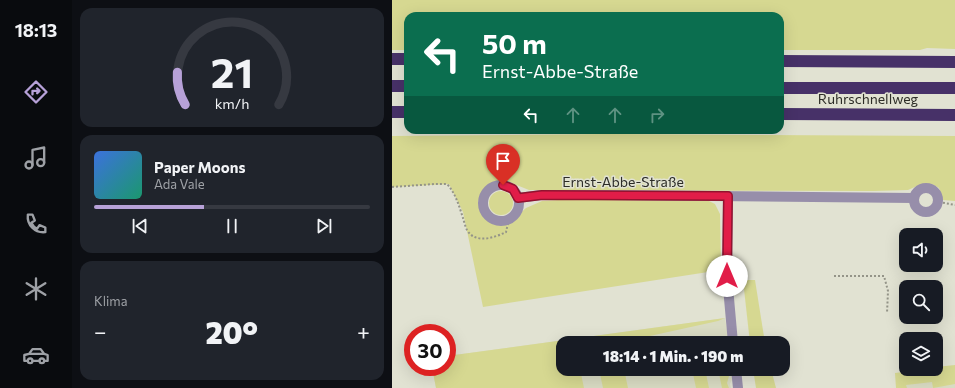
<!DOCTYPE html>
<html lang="de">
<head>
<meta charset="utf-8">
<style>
  body { margin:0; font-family:Commissioner,sans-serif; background:#20242c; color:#f1f3f6; height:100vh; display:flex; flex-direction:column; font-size:15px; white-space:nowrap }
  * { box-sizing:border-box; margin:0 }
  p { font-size:13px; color:#9ea1a6 }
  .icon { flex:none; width:22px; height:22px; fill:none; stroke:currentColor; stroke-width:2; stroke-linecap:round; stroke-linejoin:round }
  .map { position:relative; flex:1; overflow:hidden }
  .drawer { display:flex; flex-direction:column; gap:8px; padding:8px; background:#0d0f14; width:320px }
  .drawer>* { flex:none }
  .top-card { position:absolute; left:12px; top:12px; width:380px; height:122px; border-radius:12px; box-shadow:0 4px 16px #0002; background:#0b6e4f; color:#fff; overflow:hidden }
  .buttons { position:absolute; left:507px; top:228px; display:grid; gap:8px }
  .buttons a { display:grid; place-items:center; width:44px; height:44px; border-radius:8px; background:#171b24; box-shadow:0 4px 16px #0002; font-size:20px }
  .speed { position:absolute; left:12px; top:324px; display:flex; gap:8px; font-size:20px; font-weight:700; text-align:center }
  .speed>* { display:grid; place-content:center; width:52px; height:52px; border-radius:50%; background:#171b24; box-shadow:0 4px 16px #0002; line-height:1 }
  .speed .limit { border:6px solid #d22; background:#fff; color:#111 }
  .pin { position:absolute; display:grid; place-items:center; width:34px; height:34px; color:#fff; margin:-41px -17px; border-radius:50% 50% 50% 0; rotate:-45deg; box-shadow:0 0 4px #0007 }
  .pin .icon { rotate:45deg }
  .me { position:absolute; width:44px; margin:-22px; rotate:0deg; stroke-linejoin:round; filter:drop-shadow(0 0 3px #0008) }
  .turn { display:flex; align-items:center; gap:14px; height:84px; padding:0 12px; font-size:18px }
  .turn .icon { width:52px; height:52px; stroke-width:2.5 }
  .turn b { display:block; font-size:28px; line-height:34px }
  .lanes { display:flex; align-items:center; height:38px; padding:0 12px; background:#0003; justify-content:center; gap:20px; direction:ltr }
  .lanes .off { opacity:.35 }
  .big { font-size:30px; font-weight:800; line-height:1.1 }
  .drawer .tile { flex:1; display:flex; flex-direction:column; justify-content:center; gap:6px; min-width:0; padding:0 14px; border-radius:12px; background:#20242c }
  .drawer .dial { align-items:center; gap:0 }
  .dial svg { height:104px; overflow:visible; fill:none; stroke:#363941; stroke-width:7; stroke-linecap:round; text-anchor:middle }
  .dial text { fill:#f1f3f6; stroke:none }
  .song { display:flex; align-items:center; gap:12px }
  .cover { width:48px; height:48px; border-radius:6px; background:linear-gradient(135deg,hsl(220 70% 55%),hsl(160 70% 35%)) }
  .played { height:4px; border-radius:2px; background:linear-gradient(90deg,#b7a1d8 40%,#363941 40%) }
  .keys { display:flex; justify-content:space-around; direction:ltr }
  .heat { display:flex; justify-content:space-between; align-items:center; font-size:22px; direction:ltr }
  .trip { position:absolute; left:164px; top:336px; width:234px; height:40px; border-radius:12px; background:#171b24; box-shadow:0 4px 16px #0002; font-weight:800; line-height:40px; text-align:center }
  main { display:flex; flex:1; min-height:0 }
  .tabs { display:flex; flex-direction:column; width:72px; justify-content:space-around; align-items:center; background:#090b0e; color:#9ea1a6 }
  .tabs .icon { width:28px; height:28px }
  .tabs .selected { color:#b7a1d8 }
  .tabs b { font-size:18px; color:#f1f3f6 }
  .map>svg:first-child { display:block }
  .built { fill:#d9dbc3 }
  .green { fill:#d6d891 }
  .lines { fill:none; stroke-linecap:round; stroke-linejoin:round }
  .path { stroke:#949488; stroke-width:2; stroke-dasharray:2 2; stroke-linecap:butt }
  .minor { stroke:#978eaa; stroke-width:10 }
  .motorway { stroke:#473168; stroke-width:12 }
  .route-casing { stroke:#92132f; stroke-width:10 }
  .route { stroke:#e11d48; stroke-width:7 }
  .labels { text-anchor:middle; stroke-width:3; stroke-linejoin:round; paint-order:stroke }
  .street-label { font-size:14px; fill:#2d2d27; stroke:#e1e2d2 }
</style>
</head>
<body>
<main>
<nav class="tabs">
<b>18:13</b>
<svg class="icon selected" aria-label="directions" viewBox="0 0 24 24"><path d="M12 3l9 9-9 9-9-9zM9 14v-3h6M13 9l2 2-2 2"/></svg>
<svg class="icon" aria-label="music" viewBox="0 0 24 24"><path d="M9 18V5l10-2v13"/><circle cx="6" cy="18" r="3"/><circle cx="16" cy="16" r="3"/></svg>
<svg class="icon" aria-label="phone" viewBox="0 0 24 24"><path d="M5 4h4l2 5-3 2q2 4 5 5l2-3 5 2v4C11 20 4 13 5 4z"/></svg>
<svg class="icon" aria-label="climate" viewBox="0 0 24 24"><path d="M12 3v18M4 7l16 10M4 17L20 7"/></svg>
<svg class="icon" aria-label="car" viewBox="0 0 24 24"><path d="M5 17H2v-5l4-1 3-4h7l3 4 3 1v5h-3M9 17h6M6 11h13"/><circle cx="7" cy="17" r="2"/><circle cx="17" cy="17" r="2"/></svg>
</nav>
<section class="drawer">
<div class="tile dial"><svg viewBox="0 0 100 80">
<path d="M14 69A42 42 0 1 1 86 69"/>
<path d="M14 69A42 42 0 0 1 8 44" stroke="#b7a1d8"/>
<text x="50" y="56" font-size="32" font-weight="700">21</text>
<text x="50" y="72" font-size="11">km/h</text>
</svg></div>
<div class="tile">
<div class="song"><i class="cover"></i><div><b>Paper Moons</b><p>Ada Vale</p></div></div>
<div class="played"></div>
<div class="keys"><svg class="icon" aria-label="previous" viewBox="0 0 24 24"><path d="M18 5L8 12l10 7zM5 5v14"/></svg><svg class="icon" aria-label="pause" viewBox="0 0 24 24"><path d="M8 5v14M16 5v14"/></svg><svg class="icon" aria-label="next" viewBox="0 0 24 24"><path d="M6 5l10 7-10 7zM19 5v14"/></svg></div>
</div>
<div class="tile"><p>Klima</p>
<div class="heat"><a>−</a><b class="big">20°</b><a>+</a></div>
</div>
</section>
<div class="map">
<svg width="563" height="388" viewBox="0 0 563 388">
  <rect width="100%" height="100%" fill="#e1e2d2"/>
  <g class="built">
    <polygon points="333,318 337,343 171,343 171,369 341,369 342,375 338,384 339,388 44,388 40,367 55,367 55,356"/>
    <polygon points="563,366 563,388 505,388 504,375"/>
  </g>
  <g class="green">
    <polygon points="0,0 563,0 563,49 535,48 528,50 388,50 388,16 16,16 16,50 0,50"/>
    <polygon points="215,134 563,136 563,201 551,200 547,188 540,184 525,186 516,190 481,191 137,190 122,184 106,182 92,189 86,202 90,214 100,224 115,225 134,208 150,201 182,199 315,200 323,204 328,214 329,270 91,307 71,212 57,184 0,187 0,136"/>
    <circle cx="109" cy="203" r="12"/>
    <polygon points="351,280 363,280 373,343 358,343"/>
    <polygon points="333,318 326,321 226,343 171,343 171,369 188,369 192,388 44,388 40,367 55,367 55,356"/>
    <polygon points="563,365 563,384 541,388 540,382 514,385 515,388 504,388 503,373 533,369 544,369 544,367"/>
    <polygon points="207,369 232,369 236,388 211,388"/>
    <polygon points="300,369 313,369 317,388 304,388"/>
    <polygon points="326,369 339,369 335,383 337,388 330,388"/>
    <polygon points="361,369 379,369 384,388 364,388"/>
  </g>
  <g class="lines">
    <g class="path">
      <path d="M0 187 43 184H55C64 194 67 206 71 218 72 221 73 226 75 230 83 244 102 238 114 232L117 219"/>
      <polyline points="547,202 563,205"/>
      <polyline points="442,276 492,276 496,291 495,313"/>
    </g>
    <g class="minor">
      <circle cx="109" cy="203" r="18"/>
      <circle cx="534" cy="200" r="12"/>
      <polyline points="336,196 335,276 341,343"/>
      <polyline points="126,198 149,195 215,195 522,198"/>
      <polyline points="344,369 346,388"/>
    </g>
    <g class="motorway">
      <polyline points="0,59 16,59"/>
      <polyline points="388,61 563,62"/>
      <polyline points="0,86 16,86"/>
      <polyline points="388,88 563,88"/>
      <polyline points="0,112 16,112"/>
      <polyline points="388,114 563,115"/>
    </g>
  </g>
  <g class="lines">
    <g class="route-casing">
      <polyline id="route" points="111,185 121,189 126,198 150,195 336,196 335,276"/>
    </g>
    <use href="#route" class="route"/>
  </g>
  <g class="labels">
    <g class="street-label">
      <text x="476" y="104">Ruhrschnellweg</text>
      <text x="231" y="187">Ernst-Abbe-Straße</text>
    </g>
  </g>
</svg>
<div class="buttons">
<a><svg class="icon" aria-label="sound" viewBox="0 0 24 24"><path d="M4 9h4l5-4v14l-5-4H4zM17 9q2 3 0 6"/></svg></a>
<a><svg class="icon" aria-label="search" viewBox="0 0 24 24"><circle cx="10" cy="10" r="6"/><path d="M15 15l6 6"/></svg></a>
<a><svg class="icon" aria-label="layers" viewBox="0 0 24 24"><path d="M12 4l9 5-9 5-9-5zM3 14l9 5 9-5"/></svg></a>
</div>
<div class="speed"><div class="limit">30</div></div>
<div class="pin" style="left:111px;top:185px;background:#d93025"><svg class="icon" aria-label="arrive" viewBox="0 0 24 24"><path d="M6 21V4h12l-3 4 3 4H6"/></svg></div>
<svg class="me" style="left:335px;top:276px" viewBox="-20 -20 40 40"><circle r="19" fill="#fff"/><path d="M0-13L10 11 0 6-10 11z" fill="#e11d48"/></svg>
<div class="trip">18:14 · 1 Min. · 190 m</div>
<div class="top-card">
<div class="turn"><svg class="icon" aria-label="left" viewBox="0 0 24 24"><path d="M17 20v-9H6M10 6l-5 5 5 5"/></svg><div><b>50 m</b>Ernst-Abbe-Straße</div></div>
<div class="lanes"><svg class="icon" aria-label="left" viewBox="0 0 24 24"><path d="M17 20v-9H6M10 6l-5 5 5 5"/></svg><svg class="icon off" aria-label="ahead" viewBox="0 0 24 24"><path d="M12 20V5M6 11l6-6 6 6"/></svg><svg class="icon off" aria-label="ahead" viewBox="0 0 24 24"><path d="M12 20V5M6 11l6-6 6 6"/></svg><svg class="icon off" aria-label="right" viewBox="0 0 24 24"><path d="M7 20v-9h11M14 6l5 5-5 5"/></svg></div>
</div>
</div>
</main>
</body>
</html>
